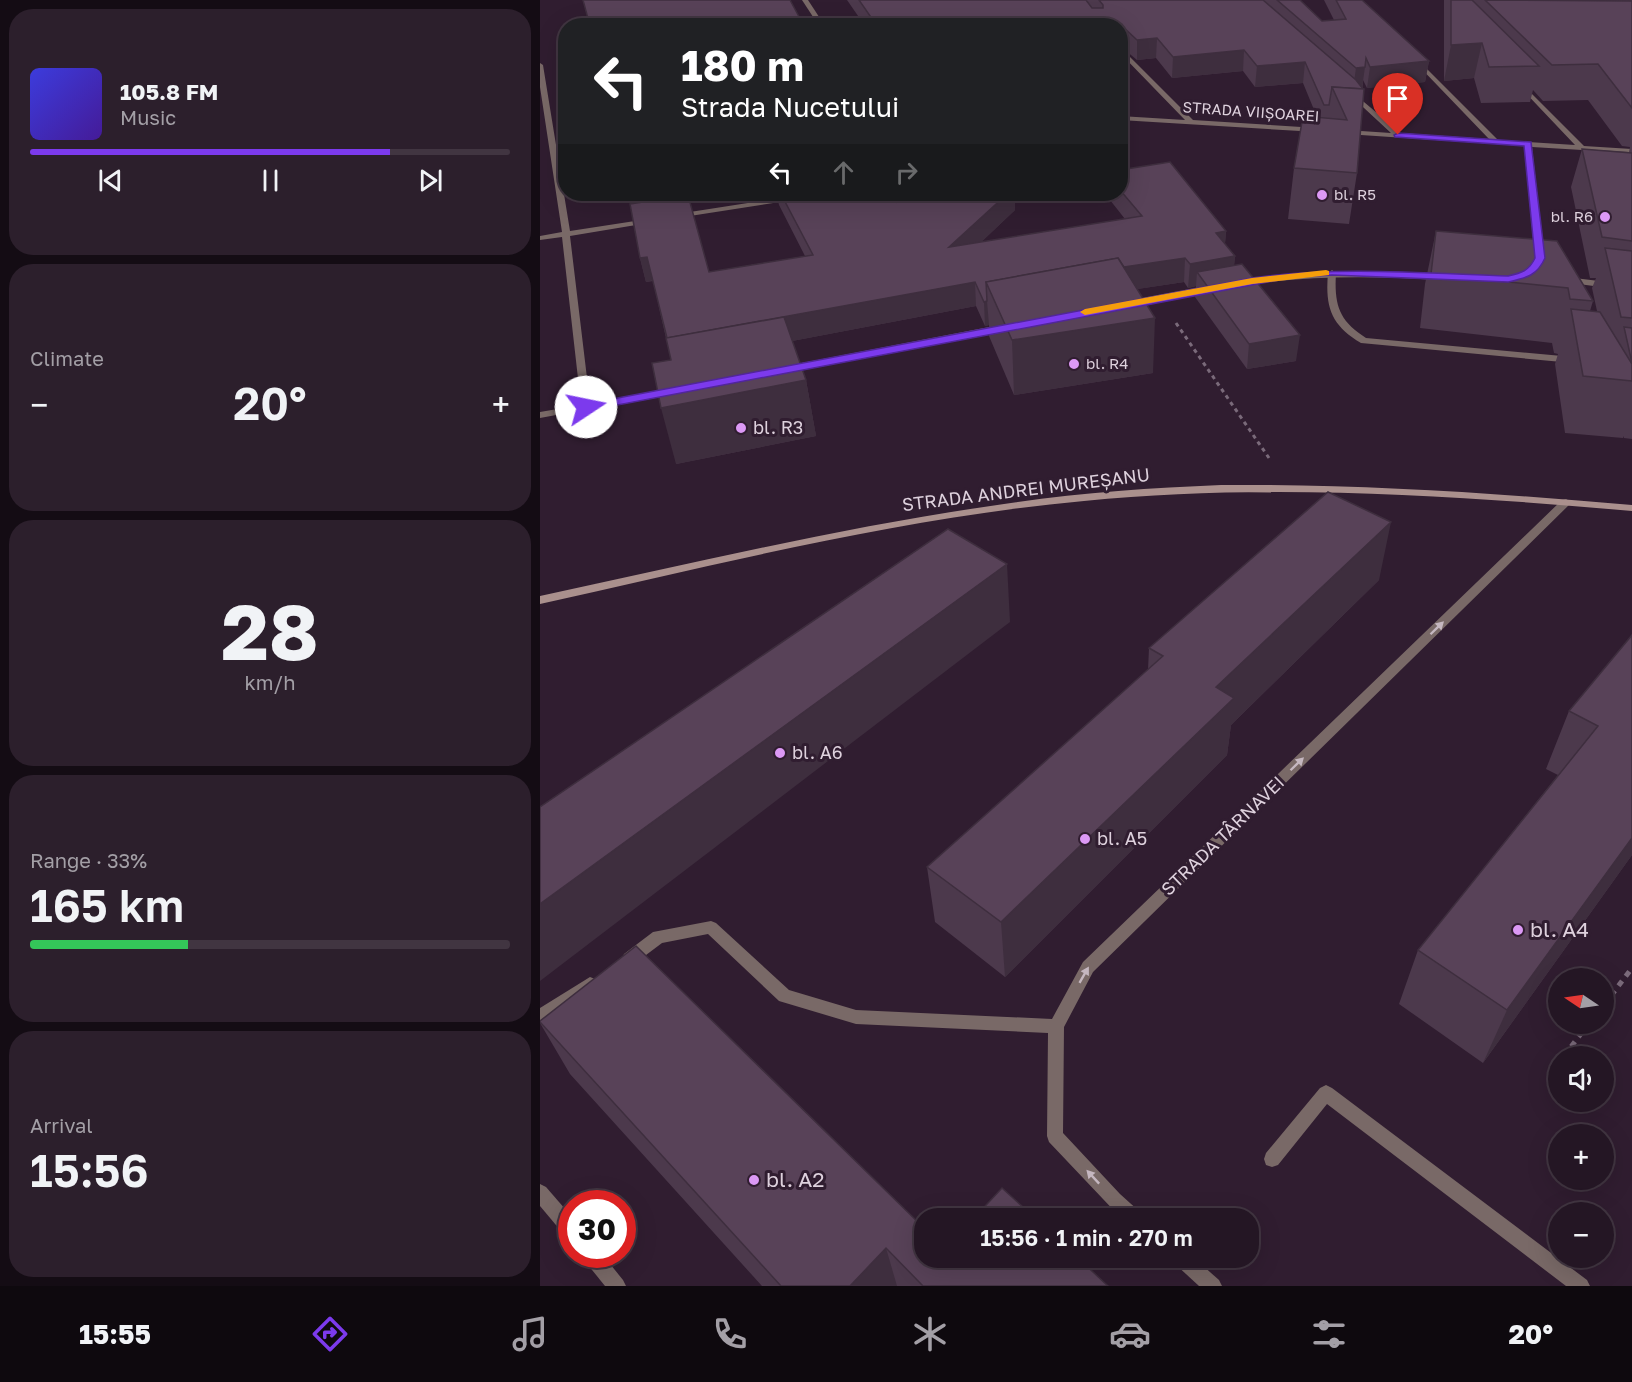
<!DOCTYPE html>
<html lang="en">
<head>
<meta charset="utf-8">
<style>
  body { margin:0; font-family:"Golos Text",sans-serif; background:#2c1f2c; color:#f1f3f6; height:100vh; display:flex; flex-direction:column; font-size:22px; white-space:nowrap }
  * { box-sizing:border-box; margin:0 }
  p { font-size:20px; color:#a39fa6 }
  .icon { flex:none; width:33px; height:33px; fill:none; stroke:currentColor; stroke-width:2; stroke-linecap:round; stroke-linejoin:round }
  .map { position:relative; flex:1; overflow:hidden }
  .details { display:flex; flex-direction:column; gap:9px; padding:9px; background:#140c14; width:540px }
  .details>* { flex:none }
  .guide { position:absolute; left:18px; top:18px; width:570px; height:183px; border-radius:24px; box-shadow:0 6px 24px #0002,0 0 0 2px #413541; background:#202124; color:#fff; overflow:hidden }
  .needle { width:39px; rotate:283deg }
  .controls { position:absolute; left:1008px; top:968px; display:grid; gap:12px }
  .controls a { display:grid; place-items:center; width:66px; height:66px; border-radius:50%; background:#241624; box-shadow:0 6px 24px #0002,0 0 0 2px #413541; font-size:30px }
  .speed { position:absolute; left:18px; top:1190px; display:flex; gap:12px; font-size:30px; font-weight:700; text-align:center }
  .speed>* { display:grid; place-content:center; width:78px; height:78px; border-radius:50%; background:#241624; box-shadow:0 6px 24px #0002,0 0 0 2px #413541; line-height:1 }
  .speed .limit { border:9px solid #d22; background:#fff; color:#111 }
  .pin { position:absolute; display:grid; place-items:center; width:51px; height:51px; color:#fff; margin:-62px -26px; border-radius:50% 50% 50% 0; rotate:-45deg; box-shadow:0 0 6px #0007 }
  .pin .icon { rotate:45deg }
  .me { position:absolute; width:66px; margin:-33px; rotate:79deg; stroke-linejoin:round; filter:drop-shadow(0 0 4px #0008) }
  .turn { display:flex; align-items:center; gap:21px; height:126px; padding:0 24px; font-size:27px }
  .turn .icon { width:78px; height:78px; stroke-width:2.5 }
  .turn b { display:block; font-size:42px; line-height:51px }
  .lanes { display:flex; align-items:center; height:57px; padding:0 24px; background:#0003; justify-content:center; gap:30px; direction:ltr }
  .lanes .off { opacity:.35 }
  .big { font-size:45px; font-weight:600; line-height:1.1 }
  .details .widget { flex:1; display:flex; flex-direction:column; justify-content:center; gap:9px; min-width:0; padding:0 21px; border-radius:24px; background:#2c1f2c }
  .details .dial { align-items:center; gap:0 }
  .dial b { font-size:78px; line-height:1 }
  .song { display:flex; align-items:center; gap:18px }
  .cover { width:72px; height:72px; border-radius:9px; background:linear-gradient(135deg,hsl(240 70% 55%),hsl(260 70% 35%)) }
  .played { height:6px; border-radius:3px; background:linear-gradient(90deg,#7c3aed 75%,#413541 75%) }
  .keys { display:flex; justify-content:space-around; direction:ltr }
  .heat { display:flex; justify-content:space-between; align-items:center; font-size:33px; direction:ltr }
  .charge { height:9px; border-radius:4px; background:linear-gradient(90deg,#34c759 33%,#413541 0) }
  .trip { position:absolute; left:374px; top:1208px; width:345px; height:60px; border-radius:24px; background:#241624; box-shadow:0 6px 24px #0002,0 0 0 2px #413541; font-weight:600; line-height:60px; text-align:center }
  .menu { display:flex; height:96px; justify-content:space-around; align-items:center; background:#0e090e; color:#a39fa6 }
  .menu .icon { width:42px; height:42px }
  .menu .active { color:#7c3aed }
  .menu b { font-size:27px; color:#f1f3f6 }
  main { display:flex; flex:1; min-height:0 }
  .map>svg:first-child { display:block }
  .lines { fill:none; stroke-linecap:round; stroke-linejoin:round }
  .path-far1 { stroke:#7a6a7a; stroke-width:3; stroke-dasharray:4 4; stroke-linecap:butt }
  .path { stroke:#7a6a7a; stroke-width:5; stroke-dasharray:6 6; stroke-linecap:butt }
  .lane { fill:#796967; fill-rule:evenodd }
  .street { fill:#796967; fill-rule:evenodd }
  .secondary { fill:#aa908d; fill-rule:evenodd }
  .wall { fill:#4c394c }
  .shaded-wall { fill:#3e2e3e }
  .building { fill:#584258; stroke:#3e2e3e; stroke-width:1.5 }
  .oneway { fill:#c5b7c0 }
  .route { fill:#7c3aed; stroke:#51269a; stroke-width:1.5 }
  .slow { fill:#f59e0b }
  .poi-dot { fill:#dc99f5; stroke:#301d30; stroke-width:2 }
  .labels { text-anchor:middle; stroke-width:6; stroke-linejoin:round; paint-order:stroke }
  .far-street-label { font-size:15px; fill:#ded1dd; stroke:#301d30 }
  .far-poi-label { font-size:15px; fill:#ded1dd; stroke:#301d30; text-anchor:start }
  .poi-label { font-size:18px; fill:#ded1dd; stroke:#301d30; text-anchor:start }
  .street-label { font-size:18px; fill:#ded1dd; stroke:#301d30 }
  .near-poi-label { font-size:21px; fill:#ded1dd; stroke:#301d30; text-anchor:start }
</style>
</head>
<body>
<main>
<section class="details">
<div class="widget">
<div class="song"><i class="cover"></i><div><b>105.8 FM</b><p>Music</p></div></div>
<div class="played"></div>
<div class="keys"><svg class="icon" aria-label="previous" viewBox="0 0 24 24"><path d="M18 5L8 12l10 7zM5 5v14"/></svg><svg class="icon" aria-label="pause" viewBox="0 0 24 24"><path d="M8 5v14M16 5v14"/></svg><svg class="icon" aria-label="next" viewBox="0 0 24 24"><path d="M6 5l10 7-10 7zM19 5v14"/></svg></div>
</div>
<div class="widget"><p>Climate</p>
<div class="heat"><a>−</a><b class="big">20°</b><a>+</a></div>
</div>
<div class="widget dial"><b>28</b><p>km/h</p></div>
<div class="widget"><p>Range · 33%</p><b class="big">165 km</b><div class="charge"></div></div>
<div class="widget"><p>Arrival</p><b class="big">15:56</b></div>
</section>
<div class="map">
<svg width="1092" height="1286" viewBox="0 0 1092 1286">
  <rect width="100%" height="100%" fill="#301d30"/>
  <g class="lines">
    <polyline class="path-far1" points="636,323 729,458"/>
    <g class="path">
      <polyline points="1064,1005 1092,968"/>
      <polyline points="1024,1056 1049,1023"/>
    </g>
    <g class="lane">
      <path d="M792 270 796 273C794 305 799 321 826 338L1033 357 1038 360 1033 363 821 343C791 325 785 307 788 273Z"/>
      <polygon points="1026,277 1092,285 1092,291 1023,282 1022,280"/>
      <polygon points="786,1085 792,1088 1047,1280 1050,1286 1026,1286 787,1104 738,1165 732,1167 726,1165 724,1159 726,1153 780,1088"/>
    </g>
    <g class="street">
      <polygon points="262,0 268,0 285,26 279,26"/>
      <polygon points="580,47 653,120 777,128 781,130 777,132 580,120 580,116 645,120 580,53"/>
      <polygon points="875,57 958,140 1035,145 978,85 978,83 980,82 1044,146 1092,149 1092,153 992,147 1004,254 997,256 985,146 806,134 802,132 806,130 851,133 810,95 810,93 812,92 861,133 949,139 873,60 873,58"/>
      <polygon points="0,63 3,65 30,231 108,219 112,221 108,223 30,236 50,403 132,388 137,391 135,393 0,418 0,412 41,405 22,237 0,240 0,236 22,232 0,87"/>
      <polygon points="266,194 282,194 278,196 137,218 133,216 137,214"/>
      <path d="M825 271 901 274 905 277 901 280C833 276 767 275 700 286L696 283 700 280 750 274Z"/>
      <polygon points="671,285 674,286 674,290 591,306 587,303 591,300"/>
      <polygon points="465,324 468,325 468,329 246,372 241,369 246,366"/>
      <polygon points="1026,499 1031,502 1030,504 553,972 524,1027 523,1133 580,1194 600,1212 603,1218 581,1218 509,1142 507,1136 508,1033 316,1024 239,1001 168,934 122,943 94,964 89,966 84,964 82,959 84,954 113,932 171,921 176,923 249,990 316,1010 512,1019 543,962 1022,500"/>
      <polygon points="50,977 55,979 58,984 55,989 0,1023 0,1008"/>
      <polygon points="0,1184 6,1187 32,1217 32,1240 26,1237 0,1206"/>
      <polygon points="41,1254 62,1254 83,1280 86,1286 65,1286 44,1260"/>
      <polygon points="631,1257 653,1257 679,1280 682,1286 659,1286 634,1263"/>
    </g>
    <path class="secondary" d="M681 485C818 484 955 493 1092 505V511C910 495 727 483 544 501 360 518 180 564 0 604V596C154 563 307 526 464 504 536 493 608 488 681 485Z"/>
  </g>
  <g class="wall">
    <polygon points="307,0 760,0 782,21 794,20 784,0 822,0 889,61 885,82 827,88 823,80 817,173 809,224 748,219 754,168 777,117 763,83 715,87 703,71 632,78 616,58 597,60 585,50 585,62 580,62 580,26 325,26"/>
    <polygon points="904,0 1092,0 1092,439 1084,438 1084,436 1083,438 1025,433 1015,364 1018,354 1014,353 1012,343 880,328 885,284 896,231 1017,241 1053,301 1050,311 1057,311 1052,288 1056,278 1050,278 1031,187 1042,149 1089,152 1090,147 1082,146 1048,100 1003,101 993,90 990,102 941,103 934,78 904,81"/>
    <polygon points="580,170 686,231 685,244 695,256 694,265 756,361 707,369 655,297 656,286 648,288 644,282 597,289 613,373 474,395 449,336 449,325 445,326 436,306 252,341 266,380 276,436 136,464 131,360 113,281 106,282 100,258 91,204 87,194 147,194 169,272 265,256 239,205 237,196 235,197 233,194 353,194 357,202 368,194 475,194 474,194 475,210 441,242 585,219 566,195 566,194 580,194"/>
    <polygon points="839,580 691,725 687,755 465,977 395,922 387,867 608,670 609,648"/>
    <polygon points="1092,635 1092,855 943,1063 859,1004 878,950 1018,775 1006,769 1029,711"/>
    <polygon points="0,1023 384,1257 568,1286 222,1286 30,1074"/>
  </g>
  <g class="shaded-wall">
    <polygon points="174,23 174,26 150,26"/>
    <polygon points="617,38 616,58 597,60 597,40"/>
    <polygon points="580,41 586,41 585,62 580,62"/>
    <polygon points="942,43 934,78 904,81 911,45"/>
    <polygon points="704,50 703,71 632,78 633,57"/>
    <polygon points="889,61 885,82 827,88 830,67"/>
    <polygon points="765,62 763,83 715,87 717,66"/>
    <polygon points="825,67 822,88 813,89 816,68"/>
    <polygon points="87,194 147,194 151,210 94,219"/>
    <polygon points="456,194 475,194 474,194 475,210 411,271 409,247"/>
    <polygon points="686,231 684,255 676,233"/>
    <polygon points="695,256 693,279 657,272 656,286 648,288 650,264"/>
    <polygon points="107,257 114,280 106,282 100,258"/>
    <polygon points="645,258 644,282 572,293 567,269"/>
    <polygon points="435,282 436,306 247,342 239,318"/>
    <polygon points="447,301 449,325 445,326 444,302"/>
    <polygon points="615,318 613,373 474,395 472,340"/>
    <polygon points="760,335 756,361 707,369 709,344"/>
    <polygon points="266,380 276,436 136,464 121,408"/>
    <polygon points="851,522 839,580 691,725 687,755 465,977 461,922 676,687"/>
    <polygon points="467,564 470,622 0,981 0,904"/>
    <polygon points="1092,838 1092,855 943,1063 967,1010"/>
    <polygon points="346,1248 357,1286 310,1286"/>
  </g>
  <g class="building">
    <polygon points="43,0 250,0 264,26 175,26 174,23 150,26 50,26"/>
    <polygon points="319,0 546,0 552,8 563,8 563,5 559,0 723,0 816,80 823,89 792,87 789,105 784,105 765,62 717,66 704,50 633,57 617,38 597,40 580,24 580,26 337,26"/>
    <polygon points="737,0 760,0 782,21 806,19 796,0 822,0 889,61 830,67 826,58 825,67 816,68"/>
    <polygon points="911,0 932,0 999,66 949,67 942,43 911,45"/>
    <polygon points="945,0 1092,1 1092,108 1058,64 1012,65"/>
    <polygon points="580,35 586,41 580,41"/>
    <polygon points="792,87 824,89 817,173 754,168 763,116 807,120"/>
    <polygon points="1042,149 1092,153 1092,241 1062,237"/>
    <polygon points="630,162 686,231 676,233 695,256 650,264 645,258 584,267 578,258 446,282 447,301 444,302 435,282 127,338 107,257 100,258 90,204 148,195 169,272 273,255 241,194 353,194 357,202 368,194 467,194 409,247 602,216 580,190 580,170"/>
    <polygon points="88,194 102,194 88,196"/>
    <polygon points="896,231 1017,241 1053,301 1030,299 1028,288 891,274"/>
    <polygon points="1065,248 1092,251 1092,318 1081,317"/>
    <polygon points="578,258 615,318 472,340 446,282"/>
    <polygon points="702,264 760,335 709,344 657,272"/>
    <polygon points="1031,309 1060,312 1092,364 1092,381 1043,376"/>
    <polygon points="244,317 266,380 121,408 112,363 131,360 126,338"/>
    <polygon points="1084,327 1092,328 1092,363"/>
    <polygon points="788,492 851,522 676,687 694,698 461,922 387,867 623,656 609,648"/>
    <polygon points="408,529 467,564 0,904 0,807"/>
    <polygon points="1092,635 1092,838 967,1010 878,950 1058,726 1029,711"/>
    <polygon points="96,946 384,1228 384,1257 537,1257 568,1286 383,1286 346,1248 310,1286 241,1286 0,1022 0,1021"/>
    <polygon points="462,1188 495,1218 434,1218"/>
  </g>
  <defs><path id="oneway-solid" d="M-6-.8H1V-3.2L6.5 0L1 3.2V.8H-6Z" transform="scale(1.5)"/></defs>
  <g class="oneway">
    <use href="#oneway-solid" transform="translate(897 628) rotate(-44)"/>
    <use href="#oneway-solid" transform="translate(757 764) rotate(-44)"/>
    <use href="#oneway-solid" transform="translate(544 975) rotate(-60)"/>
    <use href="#oneway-solid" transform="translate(553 1177) rotate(-133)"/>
  </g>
  <path class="route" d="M858 133 991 142 1005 258C997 276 986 278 968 282L792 275 755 277 46 411 40 407 46 404 712 278C797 266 882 273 968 276 981 273 989 271 995 258L984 146 855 137 854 135Z"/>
  <polygon class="slow" points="786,270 789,271 789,275 712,284 545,315 540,312 545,309 712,278"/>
  <g class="poi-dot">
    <circle cx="782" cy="195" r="6"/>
    <circle cx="1065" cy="217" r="6"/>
    <circle cx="534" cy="364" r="6"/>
    <circle cx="201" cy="428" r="6"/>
    <circle cx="240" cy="753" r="6"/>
    <circle cx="545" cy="839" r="6"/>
    <circle cx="978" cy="930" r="6"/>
    <circle cx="214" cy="1180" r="6"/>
  </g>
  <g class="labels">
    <g class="far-street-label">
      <text transform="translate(711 112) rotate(4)" y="5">STRADA VIIȘOAREI</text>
    </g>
    <g class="far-poi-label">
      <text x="794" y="200">bl. R5</text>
      <text x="1053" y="222" text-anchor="end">bl. R6</text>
      <text x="546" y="369">bl. R4</text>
    </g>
    <g class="poi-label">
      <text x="213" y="434">bl. R3</text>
      <text x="252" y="759">bl. A6</text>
      <text x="557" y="845">bl. A5</text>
    </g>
    <g class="street-label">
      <text transform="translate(486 490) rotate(-7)" y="6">STRADA ANDREI MUREȘANU</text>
      <text transform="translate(683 836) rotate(-44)" y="6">STRADA TÂRNAVEI</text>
    </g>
    <g class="near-poi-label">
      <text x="990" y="937">bl. A4</text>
      <text x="226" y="1187">bl. A2</text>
    </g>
  </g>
</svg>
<div class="controls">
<a><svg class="needle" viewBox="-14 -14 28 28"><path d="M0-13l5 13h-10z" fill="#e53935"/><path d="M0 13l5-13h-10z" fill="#a39fa6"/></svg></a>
<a><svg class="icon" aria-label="sound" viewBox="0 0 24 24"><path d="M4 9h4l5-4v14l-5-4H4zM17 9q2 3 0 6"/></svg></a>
<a>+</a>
<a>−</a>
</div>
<div class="speed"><div class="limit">30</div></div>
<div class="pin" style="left:858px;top:135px;background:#d93025"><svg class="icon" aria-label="arrive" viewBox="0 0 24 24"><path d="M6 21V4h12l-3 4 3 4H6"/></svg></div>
<svg class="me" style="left:46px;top:407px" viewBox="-20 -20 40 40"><circle r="19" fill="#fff"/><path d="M0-13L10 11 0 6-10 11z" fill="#7c3aed"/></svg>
<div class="trip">15:56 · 1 min · 270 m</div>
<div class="guide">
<div class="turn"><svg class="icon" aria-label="left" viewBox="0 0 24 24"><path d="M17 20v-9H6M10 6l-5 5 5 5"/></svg><div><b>180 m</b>Strada Nucetului</div></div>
<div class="lanes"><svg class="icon" aria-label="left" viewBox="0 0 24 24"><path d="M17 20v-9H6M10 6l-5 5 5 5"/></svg><svg class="icon off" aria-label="ahead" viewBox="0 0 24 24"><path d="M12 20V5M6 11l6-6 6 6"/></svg><svg class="icon off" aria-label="right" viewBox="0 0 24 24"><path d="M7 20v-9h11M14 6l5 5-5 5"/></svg></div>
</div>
</div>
</main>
<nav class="menu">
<b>15:55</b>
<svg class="icon active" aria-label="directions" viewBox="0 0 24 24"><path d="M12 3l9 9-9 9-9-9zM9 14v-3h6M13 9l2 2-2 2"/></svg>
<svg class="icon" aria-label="music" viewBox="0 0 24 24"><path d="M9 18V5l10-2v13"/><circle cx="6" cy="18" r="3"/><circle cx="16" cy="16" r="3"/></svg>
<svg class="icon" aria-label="phone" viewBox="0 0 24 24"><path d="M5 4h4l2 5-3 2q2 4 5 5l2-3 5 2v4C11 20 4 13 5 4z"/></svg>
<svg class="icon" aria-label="climate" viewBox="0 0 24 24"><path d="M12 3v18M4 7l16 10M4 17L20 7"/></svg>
<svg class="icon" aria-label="car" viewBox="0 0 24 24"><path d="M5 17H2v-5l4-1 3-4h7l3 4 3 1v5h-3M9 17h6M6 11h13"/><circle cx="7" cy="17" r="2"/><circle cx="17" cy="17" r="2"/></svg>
<svg class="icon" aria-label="filters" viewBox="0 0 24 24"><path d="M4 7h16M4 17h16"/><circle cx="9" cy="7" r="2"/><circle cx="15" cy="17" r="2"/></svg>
<b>20°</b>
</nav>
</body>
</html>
